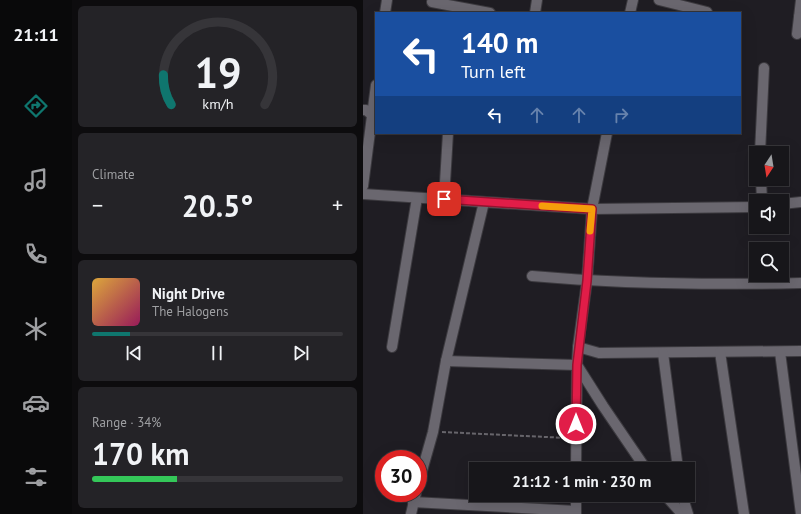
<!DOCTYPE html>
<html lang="en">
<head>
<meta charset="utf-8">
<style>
  body { margin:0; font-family:"PT Sans",sans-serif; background:#242327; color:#f1f3f6; height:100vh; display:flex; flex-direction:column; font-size:15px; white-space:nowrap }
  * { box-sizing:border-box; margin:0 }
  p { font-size:13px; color:#9e9fa2 }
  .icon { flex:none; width:22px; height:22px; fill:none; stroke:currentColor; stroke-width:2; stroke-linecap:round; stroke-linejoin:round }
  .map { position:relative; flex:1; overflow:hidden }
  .drawer { display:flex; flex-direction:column; gap:6px; padding:6px; background:#0d0c0e; width:291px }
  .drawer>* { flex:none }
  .hud { position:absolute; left:12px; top:12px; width:366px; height:122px; border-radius:0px; box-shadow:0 4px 16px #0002,0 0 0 1px #363539; background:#1a4fa0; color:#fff; overflow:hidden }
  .needle { width:26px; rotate:192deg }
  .buttons { position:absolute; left:386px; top:146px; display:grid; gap:8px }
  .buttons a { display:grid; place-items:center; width:40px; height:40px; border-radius:0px; background:#17161a; box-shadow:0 4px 16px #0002,0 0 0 1px #363539; font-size:20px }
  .speed { position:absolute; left:12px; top:450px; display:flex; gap:8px; font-size:20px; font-weight:700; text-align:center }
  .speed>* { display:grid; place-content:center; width:52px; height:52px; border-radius:50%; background:#17161a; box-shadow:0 4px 16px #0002,0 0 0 1px #363539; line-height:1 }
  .speed .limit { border:6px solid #d22; background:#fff; color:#111 }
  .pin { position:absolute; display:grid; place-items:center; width:34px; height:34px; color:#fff; margin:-17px; border-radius:8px; box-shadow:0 2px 6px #0006 }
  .me { position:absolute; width:44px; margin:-22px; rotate:0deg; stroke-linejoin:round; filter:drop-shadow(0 0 3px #0008) }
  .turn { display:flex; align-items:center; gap:14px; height:84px; padding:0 20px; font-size:18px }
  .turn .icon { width:52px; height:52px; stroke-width:2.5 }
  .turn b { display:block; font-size:28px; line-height:34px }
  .lanes { display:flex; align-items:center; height:38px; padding:0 20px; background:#0003; justify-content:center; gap:20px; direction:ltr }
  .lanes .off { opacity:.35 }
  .big { font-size:30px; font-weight:700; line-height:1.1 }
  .drawer .widget { flex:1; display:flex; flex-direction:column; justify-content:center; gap:6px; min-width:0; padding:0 14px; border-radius:6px; background:#242327 }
  .drawer .dial { align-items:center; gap:0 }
  .dial svg { height:104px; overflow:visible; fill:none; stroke:#363539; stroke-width:7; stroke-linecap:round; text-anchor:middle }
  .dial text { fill:#f1f3f6; stroke:none }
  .song { display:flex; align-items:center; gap:12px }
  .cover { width:48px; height:48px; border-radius:6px; background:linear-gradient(135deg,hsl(40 70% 55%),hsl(330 70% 35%)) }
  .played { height:4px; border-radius:2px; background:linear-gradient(90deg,#0f766e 15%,#363539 15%) }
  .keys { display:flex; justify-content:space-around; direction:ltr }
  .heat { display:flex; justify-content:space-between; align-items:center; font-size:22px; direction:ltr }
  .charge { height:6px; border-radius:3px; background:linear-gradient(90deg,#34c759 34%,#363539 0) }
  .trip { position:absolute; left:106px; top:462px; width:226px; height:40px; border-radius:0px; background:#17161a; box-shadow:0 4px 16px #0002,0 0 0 1px #363539; font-weight:700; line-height:40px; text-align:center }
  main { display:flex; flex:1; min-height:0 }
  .dock { display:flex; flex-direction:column; width:72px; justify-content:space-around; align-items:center; background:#09090a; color:#9e9fa2 }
  .dock .icon { width:28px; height:28px }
  .dock .current { color:#0f766e }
  .dock b { font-size:18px; color:#f1f3f6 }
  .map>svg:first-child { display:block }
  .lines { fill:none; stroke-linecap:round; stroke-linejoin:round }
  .minor-casing { stroke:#3c3a3f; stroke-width:12 }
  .path { stroke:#67656b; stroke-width:2; stroke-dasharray:4 2; stroke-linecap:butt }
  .minor { stroke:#6a676f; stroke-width:10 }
  .route-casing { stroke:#92132f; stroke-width:10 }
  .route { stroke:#e11d48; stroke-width:7 }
  .slow { stroke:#f59e0b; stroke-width:7 }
</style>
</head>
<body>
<main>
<nav class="dock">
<b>21:11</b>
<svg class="icon current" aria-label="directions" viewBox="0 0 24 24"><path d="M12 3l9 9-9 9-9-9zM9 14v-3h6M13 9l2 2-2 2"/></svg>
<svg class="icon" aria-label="music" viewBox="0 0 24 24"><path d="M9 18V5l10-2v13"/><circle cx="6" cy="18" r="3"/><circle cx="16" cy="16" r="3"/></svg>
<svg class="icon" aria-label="phone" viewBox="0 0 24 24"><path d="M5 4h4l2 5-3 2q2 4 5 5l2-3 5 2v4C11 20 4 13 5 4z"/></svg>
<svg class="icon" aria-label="climate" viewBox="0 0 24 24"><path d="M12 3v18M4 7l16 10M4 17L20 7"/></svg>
<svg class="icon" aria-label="car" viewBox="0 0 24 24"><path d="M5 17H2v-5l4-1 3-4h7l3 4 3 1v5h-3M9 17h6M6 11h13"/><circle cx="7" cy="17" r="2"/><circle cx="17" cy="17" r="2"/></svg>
<svg class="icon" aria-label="filters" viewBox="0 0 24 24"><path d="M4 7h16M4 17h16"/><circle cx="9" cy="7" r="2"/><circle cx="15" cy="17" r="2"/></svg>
</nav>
<section class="drawer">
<div class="widget dial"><svg viewBox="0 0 100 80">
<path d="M14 69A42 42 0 1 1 86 69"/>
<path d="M14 69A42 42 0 0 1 8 46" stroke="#0f766e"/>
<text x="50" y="56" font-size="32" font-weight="700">19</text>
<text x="50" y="72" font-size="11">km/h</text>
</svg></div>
<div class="widget"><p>Climate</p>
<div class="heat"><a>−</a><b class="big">20.5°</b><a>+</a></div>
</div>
<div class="widget">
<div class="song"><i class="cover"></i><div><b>Night Drive</b><p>The Halogens</p></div></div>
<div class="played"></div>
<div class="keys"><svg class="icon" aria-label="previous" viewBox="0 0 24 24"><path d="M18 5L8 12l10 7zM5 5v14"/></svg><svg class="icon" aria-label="pause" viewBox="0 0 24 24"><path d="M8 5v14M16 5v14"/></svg><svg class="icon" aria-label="next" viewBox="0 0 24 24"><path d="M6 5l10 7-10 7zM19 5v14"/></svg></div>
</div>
<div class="widget"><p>Range · 34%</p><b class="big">170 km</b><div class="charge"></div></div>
</section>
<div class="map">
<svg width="438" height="514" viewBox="0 0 438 514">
  <rect width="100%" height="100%" fill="#1f1d23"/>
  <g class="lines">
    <g class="minor-casing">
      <g id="minor">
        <polyline points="296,0 344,12"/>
        <polyline points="438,0 436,17 438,17"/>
        <polyline points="69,2 127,13"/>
        <polyline points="22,13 24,0"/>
        <polyline points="172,13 174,0"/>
        <polyline points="267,13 270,0"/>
        <polyline points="434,34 436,17"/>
        <polyline points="0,110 3,110 9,115"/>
        <polyline points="397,153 401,68"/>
        <polyline points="398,179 399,201"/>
        <polyline points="0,186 13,85"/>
        <polyline points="0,194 229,209 393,207"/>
        <polyline points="81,199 85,133"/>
        <polyline points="419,204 438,202"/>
        <path d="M169 276C259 284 348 285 438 283"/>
        <polyline points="29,347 54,198"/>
        <polyline points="215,347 236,353 438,351"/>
        <polyline points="357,352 381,514"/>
        <polyline points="417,352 438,514"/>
        <polyline points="300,353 315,469"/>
        <polyline points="83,361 214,365"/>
        <polyline points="214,365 240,406 283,469"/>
        <polyline points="213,469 214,365 215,347 224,281 229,209 244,133"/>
        <polyline points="55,485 70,432 83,361 121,202"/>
        <polyline points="302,495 319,514"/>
        <polyline points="319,495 325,514"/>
        <polyline points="50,502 213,511"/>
        <polyline points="48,514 53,493"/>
        <polyline points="213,514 213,495"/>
      </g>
    </g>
    <polyline class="path" points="79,432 204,438"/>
    <use href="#minor" class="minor"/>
  </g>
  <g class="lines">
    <g class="route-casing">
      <polyline id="route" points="81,199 229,209 224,281 214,365 213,424"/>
    </g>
    <use href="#route" class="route"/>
    <polyline class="slow" points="179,206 229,209 227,231"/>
  </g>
</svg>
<div class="buttons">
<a><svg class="needle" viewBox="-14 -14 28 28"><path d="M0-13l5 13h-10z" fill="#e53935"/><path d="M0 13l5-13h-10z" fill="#9e9fa2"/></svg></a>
<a><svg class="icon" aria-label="sound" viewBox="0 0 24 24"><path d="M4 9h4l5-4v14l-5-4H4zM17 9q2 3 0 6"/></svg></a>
<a><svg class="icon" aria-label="search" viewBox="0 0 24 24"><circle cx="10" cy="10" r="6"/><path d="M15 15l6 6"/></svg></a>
</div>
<div class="speed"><div class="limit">30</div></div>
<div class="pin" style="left:81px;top:199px;background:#d93025"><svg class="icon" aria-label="arrive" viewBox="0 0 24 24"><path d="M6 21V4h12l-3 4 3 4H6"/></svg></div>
<svg class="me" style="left:213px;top:424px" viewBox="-20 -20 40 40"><circle r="17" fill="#e11d48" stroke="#fff" stroke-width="3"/><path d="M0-11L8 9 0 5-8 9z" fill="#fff"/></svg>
<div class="trip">21:12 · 1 min · 230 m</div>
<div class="hud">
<div class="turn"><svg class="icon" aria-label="left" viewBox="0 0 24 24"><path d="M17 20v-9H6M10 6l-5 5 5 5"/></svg><div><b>140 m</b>Turn left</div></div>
<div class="lanes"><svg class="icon" aria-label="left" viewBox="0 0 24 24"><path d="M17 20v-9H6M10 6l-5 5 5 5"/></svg><svg class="icon off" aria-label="ahead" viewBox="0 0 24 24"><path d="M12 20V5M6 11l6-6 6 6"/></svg><svg class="icon off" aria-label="ahead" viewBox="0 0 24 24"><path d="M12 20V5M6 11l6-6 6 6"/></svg><svg class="icon off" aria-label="right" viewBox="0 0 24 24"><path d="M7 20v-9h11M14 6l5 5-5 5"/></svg></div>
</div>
</div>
</main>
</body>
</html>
